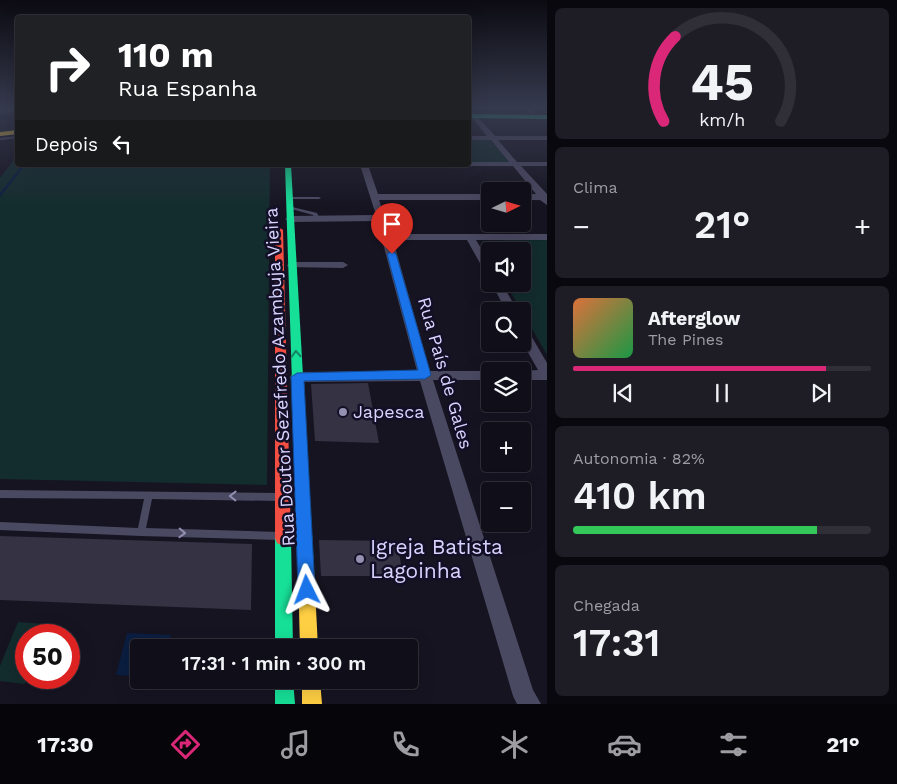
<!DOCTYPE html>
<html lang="pt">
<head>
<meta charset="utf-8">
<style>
  body { margin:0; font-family:"Work Sans",sans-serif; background:#1e1d26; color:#f1f3f6; height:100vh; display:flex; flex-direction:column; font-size:19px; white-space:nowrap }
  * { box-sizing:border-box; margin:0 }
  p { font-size:16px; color:#9c9ca2 }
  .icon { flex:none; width:28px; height:28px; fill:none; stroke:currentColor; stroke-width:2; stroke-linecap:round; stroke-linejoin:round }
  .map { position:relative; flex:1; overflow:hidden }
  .panel { display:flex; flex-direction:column; gap:8px; padding:8px; background:#09080e; width:350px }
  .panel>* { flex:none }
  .banner { position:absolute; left:15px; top:15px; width:456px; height:152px; border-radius:5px; box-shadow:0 5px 20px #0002,0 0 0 1px #302f38; background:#202124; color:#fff; overflow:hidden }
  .needle { width:32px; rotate:85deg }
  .tools { position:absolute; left:481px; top:182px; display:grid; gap:10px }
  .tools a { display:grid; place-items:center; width:50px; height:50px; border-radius:5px; background:#100f19; box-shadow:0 5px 20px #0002,0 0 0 1px #302f38; font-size:25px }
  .speed { position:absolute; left:15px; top:624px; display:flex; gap:10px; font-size:25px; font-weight:700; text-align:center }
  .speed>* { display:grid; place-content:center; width:65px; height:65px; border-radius:50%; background:#100f19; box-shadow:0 5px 20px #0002,0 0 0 1px #302f38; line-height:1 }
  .speed .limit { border:8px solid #d22; background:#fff; color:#111 }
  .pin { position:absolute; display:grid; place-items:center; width:42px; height:42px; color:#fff; margin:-51px -21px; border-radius:50% 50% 50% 0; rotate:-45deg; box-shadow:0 0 5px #0007 }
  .pin .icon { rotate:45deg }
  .me { position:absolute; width:55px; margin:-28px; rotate:357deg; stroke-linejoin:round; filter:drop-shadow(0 0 4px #0008) }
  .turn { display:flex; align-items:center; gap:18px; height:105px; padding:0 20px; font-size:22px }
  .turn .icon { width:65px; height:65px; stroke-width:2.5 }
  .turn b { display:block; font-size:35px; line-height:42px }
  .then { display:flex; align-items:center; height:48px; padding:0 20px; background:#0003; gap:10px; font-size:19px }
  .big { font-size:38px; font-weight:600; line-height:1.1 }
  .panel .tile { flex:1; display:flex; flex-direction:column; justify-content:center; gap:8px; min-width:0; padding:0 18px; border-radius:8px; background:#1e1d26 }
  .panel .dial { align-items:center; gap:0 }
  .dial svg { height:130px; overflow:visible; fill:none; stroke:#302f38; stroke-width:7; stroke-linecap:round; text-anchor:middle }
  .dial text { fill:#f1f3f6; stroke:none }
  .song { display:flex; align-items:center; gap:15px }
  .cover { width:60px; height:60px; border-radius:8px; background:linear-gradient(135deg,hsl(20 70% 55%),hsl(140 70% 35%)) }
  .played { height:5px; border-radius:2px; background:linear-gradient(90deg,#db2777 85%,#302f38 85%) }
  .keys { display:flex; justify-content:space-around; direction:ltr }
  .heat { display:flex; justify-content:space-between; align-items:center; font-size:28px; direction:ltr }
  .charge { height:8px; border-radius:4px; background:linear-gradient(90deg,#34c759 82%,#302f38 0) }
  .trip { position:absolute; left:130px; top:639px; width:288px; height:50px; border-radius:5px; background:#100f19; box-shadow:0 5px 20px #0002,0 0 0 1px #302f38; font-weight:600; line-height:50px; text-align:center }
  .tabs { display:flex; height:80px; justify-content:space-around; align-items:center; background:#06060a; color:#9c9ca2 }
  .tabs .icon { width:35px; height:35px }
  .tabs .active { color:#db2777 }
  .tabs b { font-size:22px; color:#f1f3f6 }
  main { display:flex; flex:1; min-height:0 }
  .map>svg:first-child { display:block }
  .green { fill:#132c2d }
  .water { fill:#0b1e41 }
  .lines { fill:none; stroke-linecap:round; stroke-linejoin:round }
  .stream-far1 { stroke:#0b1e41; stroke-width:2 }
  .stream { stroke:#0b1e41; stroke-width:2.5 }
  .building { fill:#343243 }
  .lane { fill:#4a4962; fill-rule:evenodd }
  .street { fill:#4a4962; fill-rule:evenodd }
  .fast { fill:#16e098; fill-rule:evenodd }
  .slow { fill:#ffcf43; fill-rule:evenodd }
  .jam { fill:#f24e42; fill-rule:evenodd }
  .oneway { stroke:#158265 }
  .oneway2 { stroke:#928eb0 }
  .route { fill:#1a73e8; stroke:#114b97 }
  .poi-dot { fill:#9591b1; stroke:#130f26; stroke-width:2 }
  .labels { text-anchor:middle; stroke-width:5; stroke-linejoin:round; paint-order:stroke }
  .street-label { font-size:18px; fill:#d9d4ff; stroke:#130f26 }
  .poi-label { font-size:18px; fill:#d9d4ff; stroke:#130f26; text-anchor:start }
  .near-poi-label { font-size:21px; fill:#d9d4ff; stroke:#130f26; text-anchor:start }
</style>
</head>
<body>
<main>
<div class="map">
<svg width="547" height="704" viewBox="0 0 547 704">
  <rect width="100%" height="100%" fill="#161421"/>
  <g class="green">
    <polygon points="469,140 490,140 509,162 469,162"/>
    <polygon points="17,145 18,165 270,165 267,485 0,479 0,178 14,160"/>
    <polygon points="547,240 547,355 506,284 522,284 522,251 490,251 490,255 482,241"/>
    <polygon points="18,622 46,624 42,635 26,635 27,678 25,684 0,681 0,666"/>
  </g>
  <polygon class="water" points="127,633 171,635 169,647 139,648 139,676 116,675"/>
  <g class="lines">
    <polyline class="stream-far1" points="15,176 24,165"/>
    <polyline class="stream" points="0,195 16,175"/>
  </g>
  <g class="building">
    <polygon points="368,383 379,443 315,441 311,384"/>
    <polygon points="0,536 252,544 251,610 0,600"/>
    <polygon points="319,540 397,541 403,576 321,576"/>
  </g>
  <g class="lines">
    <g class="lane">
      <polygon points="18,136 18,138 0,140 0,138"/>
      <polygon points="288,197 319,197 321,198 319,199 288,199"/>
      <polygon points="288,206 317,213 320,219 316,220 313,215 288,208"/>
      <polygon points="0,490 279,493 282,494 283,497 282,500 279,501 152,499 146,528 279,532 282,533 283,536 282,539 279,540 141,536 0,530 0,522 138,528 144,499 0,498"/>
    </g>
    <g class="street">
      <polygon points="18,108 18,112 0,113 0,109"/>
      <polygon points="469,108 471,109 495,136 547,136 547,140 498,140 517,162 547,162 547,166 521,166 547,194 547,205 540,200 522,200 522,194 536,194 513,166 466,166 469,165 469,162 509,162 491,140 469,140 469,136 487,136 469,114"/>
      <polygon points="525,108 532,108 535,113 530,114"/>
      <polygon points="360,165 368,165 378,194 490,194 490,200 379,200 391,234 547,234 547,240 476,240 490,263 490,275 485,272 467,240 393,240 430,371 493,371 490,371 490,380 433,380 533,690 541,704 517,704 513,696 420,381 297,382 292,380 290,377 292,374 297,372 417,371 377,221 290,222 285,219 290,216 376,215"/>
      <polygon points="292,262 343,262 348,265 343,268 288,267 287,265"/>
      <polygon points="492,284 502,284 518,311 506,311"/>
      <polygon points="522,326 526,327 547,363 547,380 522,380 522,371 519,371 538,370 522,342"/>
    </g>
    <g class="fast">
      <polygon points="469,114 547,115 547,119 469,118"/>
      <polygon points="285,165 291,165 314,569 312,575 306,577 300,575 298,569"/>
      <polygon points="283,530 289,533 291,538 293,648 275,648 275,538 277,533"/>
      <polygon points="275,680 293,680 295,704 275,704"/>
    </g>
    <g class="slow">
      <polygon points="18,130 18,134 0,136 0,132"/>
      <polygon points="306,561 312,563 314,569 318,648 300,648 298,569 300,563"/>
      <polygon points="302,680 320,680 322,704 302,704"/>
    </g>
    <polygon class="jam" points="279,227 283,230 291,538 289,543 283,546 277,543 275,538 275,230"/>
  </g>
  <defs><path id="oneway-chevron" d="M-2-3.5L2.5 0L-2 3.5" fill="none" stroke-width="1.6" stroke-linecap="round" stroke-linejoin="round" transform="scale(1.25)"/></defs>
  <use class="oneway" href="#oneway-chevron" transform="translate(296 354) rotate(-93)"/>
  <g class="oneway2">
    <use href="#oneway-chevron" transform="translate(233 496) rotate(-179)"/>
    <use href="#oneway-chevron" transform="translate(182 533) rotate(2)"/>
  </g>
  <linearGradient id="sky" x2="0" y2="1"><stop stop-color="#0c0b12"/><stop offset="0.52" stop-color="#363a4e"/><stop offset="1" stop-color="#363a4e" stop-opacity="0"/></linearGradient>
  <rect width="547" height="207" fill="url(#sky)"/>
  <polygon class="route" points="392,251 396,254 431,375 425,379 304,381 315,590 313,596 307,598 301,596 298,590 291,377 297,373 418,370 387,254"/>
  <g class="poi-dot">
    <circle cx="343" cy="412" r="5"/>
    <circle cx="360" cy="559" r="5"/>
  </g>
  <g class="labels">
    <g class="street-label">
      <text transform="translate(445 373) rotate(74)" y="6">Rua País de Gales</text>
      <text transform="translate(280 377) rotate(-93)" y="6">Rua Doutor Sezefredo Azambuja Vieira</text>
    </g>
    <g class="poi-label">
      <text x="353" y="418">Japesca</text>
    </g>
    <g class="near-poi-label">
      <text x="370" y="554">Igreja Batista<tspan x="370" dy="24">Lagoinha</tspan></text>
    </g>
  </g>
</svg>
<div class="tools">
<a><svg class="needle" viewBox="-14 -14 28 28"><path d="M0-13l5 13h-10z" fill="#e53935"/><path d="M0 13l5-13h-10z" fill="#9c9ca2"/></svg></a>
<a><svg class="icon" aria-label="sound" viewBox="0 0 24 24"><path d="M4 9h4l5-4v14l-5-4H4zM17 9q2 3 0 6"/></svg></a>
<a><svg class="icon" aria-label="search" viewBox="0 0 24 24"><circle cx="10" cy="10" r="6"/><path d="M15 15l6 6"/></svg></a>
<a><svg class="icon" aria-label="layers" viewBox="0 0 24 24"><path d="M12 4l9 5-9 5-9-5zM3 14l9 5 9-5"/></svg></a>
<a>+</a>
<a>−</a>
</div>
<div class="speed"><div class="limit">50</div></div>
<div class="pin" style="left:392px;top:254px;background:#d93025"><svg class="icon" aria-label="arrive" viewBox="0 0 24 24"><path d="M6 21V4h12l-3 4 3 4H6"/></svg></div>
<svg class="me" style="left:307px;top:590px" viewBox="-20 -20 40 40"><path d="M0-17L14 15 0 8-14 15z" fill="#1a73e8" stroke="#fff" stroke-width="4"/></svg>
<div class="trip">17:31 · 1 min · 300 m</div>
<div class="banner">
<div class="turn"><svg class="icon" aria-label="right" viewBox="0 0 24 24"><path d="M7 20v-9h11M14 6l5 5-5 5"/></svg><div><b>110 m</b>Rua Espanha</div></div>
<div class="then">Depois<svg class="icon" aria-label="left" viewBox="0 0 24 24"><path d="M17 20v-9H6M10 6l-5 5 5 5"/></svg></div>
</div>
</div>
<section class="panel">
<div class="tile dial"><svg viewBox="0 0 100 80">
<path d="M14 69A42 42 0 1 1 86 69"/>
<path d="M14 69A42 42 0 0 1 21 17" stroke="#db2777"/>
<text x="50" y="56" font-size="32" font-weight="700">45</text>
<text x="50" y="72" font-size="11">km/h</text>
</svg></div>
<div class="tile"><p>Clima</p>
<div class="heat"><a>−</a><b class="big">21°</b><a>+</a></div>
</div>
<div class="tile">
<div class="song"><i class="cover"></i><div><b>Afterglow</b><p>The Pines</p></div></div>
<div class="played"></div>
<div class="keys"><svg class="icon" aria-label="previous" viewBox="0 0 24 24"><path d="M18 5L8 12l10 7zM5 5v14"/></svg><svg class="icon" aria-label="pause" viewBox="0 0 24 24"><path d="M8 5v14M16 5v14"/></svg><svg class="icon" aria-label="next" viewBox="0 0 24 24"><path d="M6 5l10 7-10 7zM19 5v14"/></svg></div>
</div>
<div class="tile"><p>Autonomia · 82%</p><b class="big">410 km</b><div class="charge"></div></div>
<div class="tile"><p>Chegada</p><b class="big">17:31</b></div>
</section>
</main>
<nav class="tabs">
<b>17:30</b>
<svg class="icon active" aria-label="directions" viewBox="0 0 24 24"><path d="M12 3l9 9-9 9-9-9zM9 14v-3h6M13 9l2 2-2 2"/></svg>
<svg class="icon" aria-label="music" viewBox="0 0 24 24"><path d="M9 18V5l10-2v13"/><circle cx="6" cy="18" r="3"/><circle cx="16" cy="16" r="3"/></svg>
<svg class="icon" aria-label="phone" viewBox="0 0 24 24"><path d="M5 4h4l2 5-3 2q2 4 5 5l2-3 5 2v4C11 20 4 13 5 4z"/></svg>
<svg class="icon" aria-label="climate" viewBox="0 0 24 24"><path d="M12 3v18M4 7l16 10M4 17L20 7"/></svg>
<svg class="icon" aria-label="car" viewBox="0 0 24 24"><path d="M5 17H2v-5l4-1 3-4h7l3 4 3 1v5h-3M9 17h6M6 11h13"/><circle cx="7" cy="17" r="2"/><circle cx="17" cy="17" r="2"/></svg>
<svg class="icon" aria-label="filters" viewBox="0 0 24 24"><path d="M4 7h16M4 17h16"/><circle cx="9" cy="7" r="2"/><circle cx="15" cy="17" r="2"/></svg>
<b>21°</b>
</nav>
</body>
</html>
